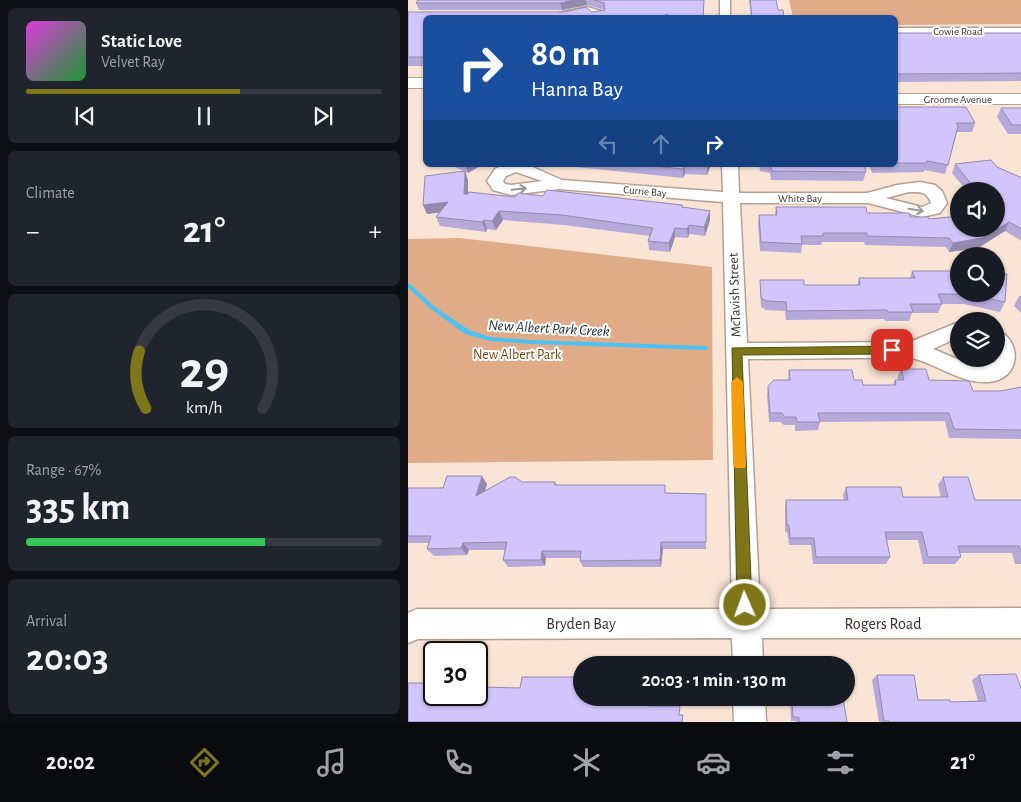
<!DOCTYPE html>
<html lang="en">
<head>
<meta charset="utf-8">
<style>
  body { margin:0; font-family:"Alegreya Sans",sans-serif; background:#20242c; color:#f1f3f6; height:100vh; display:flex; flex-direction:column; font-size:19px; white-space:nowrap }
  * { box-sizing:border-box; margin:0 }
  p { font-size:16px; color:#9ea1a6 }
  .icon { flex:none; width:28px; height:28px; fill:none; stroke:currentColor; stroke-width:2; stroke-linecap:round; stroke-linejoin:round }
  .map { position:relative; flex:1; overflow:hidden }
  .side { display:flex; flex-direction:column; gap:8px; padding:8px; background:#0d0f14; width:408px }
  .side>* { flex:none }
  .hud { position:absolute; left:15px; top:15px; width:475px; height:152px; border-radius:8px; box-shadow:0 1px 4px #0004; background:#1a4fa0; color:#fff; overflow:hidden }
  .controls { position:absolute; left:542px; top:182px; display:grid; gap:10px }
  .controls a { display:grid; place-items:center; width:55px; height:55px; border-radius:50%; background:#171b24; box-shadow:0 1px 4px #0004; font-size:25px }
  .speed { position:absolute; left:15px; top:641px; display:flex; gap:10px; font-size:25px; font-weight:700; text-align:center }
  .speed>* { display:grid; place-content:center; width:65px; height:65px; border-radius:50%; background:#171b24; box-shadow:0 1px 4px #0004; line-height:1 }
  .speed .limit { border:2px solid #111; border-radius:8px; background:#fff; color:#111 }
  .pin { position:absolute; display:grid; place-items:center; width:42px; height:42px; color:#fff; margin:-21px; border-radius:10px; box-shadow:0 2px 8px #0006 }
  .me { position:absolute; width:55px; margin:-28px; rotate:358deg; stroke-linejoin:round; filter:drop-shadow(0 0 4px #0008) }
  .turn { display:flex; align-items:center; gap:18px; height:105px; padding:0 25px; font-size:22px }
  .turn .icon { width:65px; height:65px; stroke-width:2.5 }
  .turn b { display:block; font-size:35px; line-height:42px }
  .lanes { display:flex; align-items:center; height:48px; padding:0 25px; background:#0003; justify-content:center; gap:25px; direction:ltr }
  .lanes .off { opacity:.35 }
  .big { font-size:38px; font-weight:700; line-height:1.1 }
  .side .tile { flex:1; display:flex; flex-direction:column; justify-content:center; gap:8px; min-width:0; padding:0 18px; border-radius:8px; background:#20242c }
  .side .dial { align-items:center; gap:0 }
  .dial svg { height:130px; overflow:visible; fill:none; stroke:#363941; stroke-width:7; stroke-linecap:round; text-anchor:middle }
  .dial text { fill:#f1f3f6; stroke:none }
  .song { display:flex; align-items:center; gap:15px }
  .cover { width:60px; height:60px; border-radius:8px; background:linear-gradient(135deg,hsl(300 70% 55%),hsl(130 70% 35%)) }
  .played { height:5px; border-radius:2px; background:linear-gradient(90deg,#7f7619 60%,#363941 60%) }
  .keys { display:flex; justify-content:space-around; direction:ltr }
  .heat { display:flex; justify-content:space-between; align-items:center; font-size:28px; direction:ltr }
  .charge { height:8px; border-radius:4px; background:linear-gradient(90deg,#34c759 67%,#363941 0) }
  .trip { position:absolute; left:165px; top:656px; width:282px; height:50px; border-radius:25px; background:#171b24; box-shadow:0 1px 4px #0004; font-weight:700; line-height:50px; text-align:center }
  .menu { display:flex; height:80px; justify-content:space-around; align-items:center; background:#090b0e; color:#9ea1a6 }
  .menu .icon { width:35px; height:35px }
  .menu .current { color:#7f7619 }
  .menu b { font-size:22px; color:#f1f3f6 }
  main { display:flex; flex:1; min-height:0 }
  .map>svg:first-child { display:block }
  .green { fill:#e0ac87 }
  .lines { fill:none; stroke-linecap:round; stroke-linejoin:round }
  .stream { fill:#4cc1f4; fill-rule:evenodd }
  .minor-casing { stroke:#b5a193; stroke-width:3 }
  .tertiary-casing { stroke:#b5a193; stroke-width:2 }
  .minor { fill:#fff; fill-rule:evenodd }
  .tertiary { fill:#fff; fill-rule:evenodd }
  .wall { fill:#b5a9d9 }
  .shaded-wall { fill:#938ab0 }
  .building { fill:#d2c5fc; stroke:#938ab0 }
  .oneway { stroke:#9c9895 }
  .route { fill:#7f7619; stroke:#534d10 }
  .slow { fill:#f59e0b }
  .labels { text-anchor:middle; stroke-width:4; stroke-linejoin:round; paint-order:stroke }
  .far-street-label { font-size:11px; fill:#38302b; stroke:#fff }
  .street-label { font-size:14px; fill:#38302b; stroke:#fff }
  .park-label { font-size:14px; fill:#794415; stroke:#fff }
  .water-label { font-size:15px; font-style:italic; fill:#1a2e38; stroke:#fff }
  .near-street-label { font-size:16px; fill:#38302b; stroke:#fff }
</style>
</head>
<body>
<main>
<section class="side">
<div class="tile">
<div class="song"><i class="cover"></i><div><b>Static Love</b><p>Velvet Ray</p></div></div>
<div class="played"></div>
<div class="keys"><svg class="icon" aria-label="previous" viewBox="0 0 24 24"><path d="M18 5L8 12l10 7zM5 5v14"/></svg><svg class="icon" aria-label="pause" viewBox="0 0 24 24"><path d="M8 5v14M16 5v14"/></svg><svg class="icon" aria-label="next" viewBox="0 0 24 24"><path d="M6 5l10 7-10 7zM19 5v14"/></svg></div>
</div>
<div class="tile"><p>Climate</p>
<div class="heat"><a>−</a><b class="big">21°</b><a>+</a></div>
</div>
<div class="tile dial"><svg viewBox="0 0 100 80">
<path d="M14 69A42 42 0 1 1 86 69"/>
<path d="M14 69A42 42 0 0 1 10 34" stroke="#7f7619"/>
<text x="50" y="56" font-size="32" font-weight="700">29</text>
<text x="50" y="72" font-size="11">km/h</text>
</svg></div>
<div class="tile"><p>Range · 67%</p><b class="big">335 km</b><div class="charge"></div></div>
<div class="tile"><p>Arrival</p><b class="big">20:03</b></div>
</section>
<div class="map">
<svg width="614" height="722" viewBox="0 0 614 722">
  <rect width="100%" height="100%" fill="#f9e4d5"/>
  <g class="green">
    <polygon points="381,0 613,0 613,24 488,25 488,18 385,17"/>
    <polygon points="51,238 304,267 305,460 0,463 0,239"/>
  </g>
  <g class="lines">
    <polygon class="stream" points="0,283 2,284 27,307 61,330 82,337 124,340 298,346 301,348 298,350 124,344 82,341 57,334 23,309 0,288"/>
    <g class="minor-casing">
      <g id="minor">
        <rect x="312" y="0" width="10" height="18"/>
        <path d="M179 7 196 12V18H185L186 16C174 12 163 18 150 17L149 15 150 13Z"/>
        <rect x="488" y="28" width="126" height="6"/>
        <path d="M95 165H120L154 180 315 192 314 165H330L331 193H459L489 185 512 182 527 185 534 191 539 203 532 213 514 217 460 203H332L339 343 502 342 551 322V337L525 349C542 355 572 373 588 361L589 330C614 340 614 380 580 382 554 384 529 364 504 358 490 355 472 358 458 358 419 358 379 359 340 359L352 609 614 608V638H354L355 665H325L324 638 10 639 0 643V613L9 609H324L315 202 151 189 103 195 85 190 79 181 87 169ZM108 172 134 181 103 185 97 184 95 181 98 176ZM501 192C512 192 519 191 523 203L514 207 478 198Z"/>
        <polygon points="325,698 357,698 358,722 326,722"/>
      </g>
    </g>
    <g class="tertiary-casing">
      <g id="tertiary">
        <rect x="0" y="78" width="18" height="10"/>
        <rect x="488" y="94" width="126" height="10"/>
      </g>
    </g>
    <use href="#minor" class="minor"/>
    <use href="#tertiary" class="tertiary"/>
  </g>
  <g class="wall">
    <polygon points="10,0 296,0 296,18 18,18 18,66 0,66 0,12 184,12 197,10 179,5 154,10 11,10 8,3"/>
    <polygon points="341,0 368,0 370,10 376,18 343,18"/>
    <polygon points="488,33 614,33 614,81 488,82"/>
    <polygon points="488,107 567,123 564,132 549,132 537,174 516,170 516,172 464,173 461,165 488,165"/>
    <polygon points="593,108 614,108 614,134 600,134 589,117"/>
    <polygon points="547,164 589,167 614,178 614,241 597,231 570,248 541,252 538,247 457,245 456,242 414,242 413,245 394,245 393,253 352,251 350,224 351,215 367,215 368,207 459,213 521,219 589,229 589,191 559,191 544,173"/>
    <polygon points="43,165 74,165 60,173 57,172 60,180 60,194 107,197 135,196 274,205 275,208 302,211 302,220 297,236 281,234 280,238 267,237 262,252 241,250 240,241 242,236 156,225 95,220 88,230 79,229 78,232 32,226 28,217 32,212 19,214 15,205 55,171"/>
    <polygon points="168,165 303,165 299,175 277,174 275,178 168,167"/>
    <polygon points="351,165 456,165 458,172 455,181 363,180 362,173 352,171"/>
    <polygon points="504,271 589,294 597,302 592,312 556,304 534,304 530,313 504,313 501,321 477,321 476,319 378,320 377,311 358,310 353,307 352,289 352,280 396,285 449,285 451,278 502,278"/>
    <polygon points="611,296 614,296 614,314 606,306"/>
    <polygon points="493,369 521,380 565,391 592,391 614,387 614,439 541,438 537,421 412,422 410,430 387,431 387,425 376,425 372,422 361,422 359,395 360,386 380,380 381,370 446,380 455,385 485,385 487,380 490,380 489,378"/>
    <polygon points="535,477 567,500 614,500 614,564 607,564 604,553 552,553 553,557 547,564 515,564 510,540 479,540 482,557 478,564 405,564 403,545 381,545 379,532 377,532 377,507 378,500 436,500 435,495 438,487 495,497 533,497 530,485"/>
    <polygon points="114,482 147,482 149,485 258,493 298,494 298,549 255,549 253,567 175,567 172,561 172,558 138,558 137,566 100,567 95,560 97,550 61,550 59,555 26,556 19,549 21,543 0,543 0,488 35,488 79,484 77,491"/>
    <polygon points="469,675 510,700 542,702 570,701 564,680 571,675 614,722 471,722 464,680"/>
    <polygon points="383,698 435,698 439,722 388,722 388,721 383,721 382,700"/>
  </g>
  <g class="shaded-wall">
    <polygon points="166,0 178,0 179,5 154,10 152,3"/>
    <polygon points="260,14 260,18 249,18"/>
    <polygon points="57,165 74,165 60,173"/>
    <polygon points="277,165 277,174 275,178 275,169"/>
    <polygon points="299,165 303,165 299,175"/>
    <polygon points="57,171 60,180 60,203 56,194"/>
    <polygon points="40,202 44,211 19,214 15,205"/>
    <polygon points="91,211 95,220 88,230 84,221"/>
    <polygon points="302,211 302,220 297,236 296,227"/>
    <polygon points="76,220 79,229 78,232 74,222"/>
    <polygon points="601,222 597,231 570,248 541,252 545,243"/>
    <polygon points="281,225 281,234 280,238 279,229"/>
    <polygon points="267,228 267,237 262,252 261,243"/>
    <polygon points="74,476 79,484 73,503 68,496"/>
    <polygon points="253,542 255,549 253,567 252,560"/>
    <polygon points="55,543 61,550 59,555 53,548"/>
    <polygon points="134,551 138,558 137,566 133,560"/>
    <polygon points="72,678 79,682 77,689 71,685"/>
    <polygon points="241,698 243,698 243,710 241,706"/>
  </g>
  <g class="building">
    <polygon points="10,0 166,0 152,3 8,3"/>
    <polygon points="186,0 296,0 295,18 259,18 260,14 249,18 18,18 18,57 0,57 0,12 157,12 178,7 184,12 197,10 196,3"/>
    <polygon points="342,0 368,0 370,10 375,10 376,18 344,18"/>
    <polygon points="488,33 614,33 614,73 488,74"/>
    <polygon points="488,107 558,107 567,123 548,123 550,126 540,165 519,161 518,163 488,163"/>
    <polygon points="593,108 614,108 614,125 604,125"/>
    <polygon points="583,160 589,167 614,178 614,229 601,222 574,238 545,243 541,238 459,236 459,233 415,233 415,236 393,236 394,244 353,242 351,215 369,215 368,207 458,207 459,213 501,213 502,217 520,217 521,219 551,216 551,229 589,229 589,191 569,191 547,164"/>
    <polygon points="234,165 277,165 275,169"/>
    <polygon points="278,165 299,165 299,166"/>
    <polygon points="363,165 456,165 458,172 364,171"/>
    <polygon points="57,171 56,194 60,194 61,192 107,197 110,193 135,196 139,190 274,205 274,207 302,211 296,227 281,225 279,229 267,228 261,243 240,241 245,228 154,215 91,211 84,221 76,220 74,222 28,217 40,202 15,205 17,176"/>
    <polygon points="504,271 551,271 551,294 589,294 589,272 599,274 597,302 561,294 530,294 534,304 502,304 505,312 480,312 479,310 379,311 378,302 359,301 353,298 352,280 396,280 396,285 452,285 451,278 507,278"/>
    <polygon points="493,369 518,369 521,380 561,381 565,391 592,391 614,387 614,430 546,429 541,413 410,413 412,422 389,422 388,417 377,417 374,413 362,413 360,386 366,380 382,380 381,370 444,370 446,380 454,380 455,385 488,385 487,380 496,380"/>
    <polygon points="39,476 74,476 68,496 102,477 107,477 114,482 147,482 147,485 257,485 257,493 298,494 298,542 253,542 252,560 172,561 173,551 134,551 133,560 95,560 99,542 55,543 53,548 19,549 23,536 0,536 0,488 35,488"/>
    <polygon points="535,477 560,477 567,500 614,500 614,554 611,546 550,546 553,557 520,557 514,532 477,532 482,557 408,557 406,538 382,538 381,525 379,525 378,500 440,500 438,487 493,487 495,497 540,497"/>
    <polygon points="608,674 614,691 614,722 481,722 481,721 476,721 469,675 506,675 510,700 542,700 542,702 578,701 571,675"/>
    <polygon points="22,677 26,677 26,695 69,695 69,678 72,678 71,685 75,687 112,688 114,677 174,677 174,698 241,698 241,706 272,706 271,715 275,715 274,722 0,722 0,683 20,683"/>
    <polygon points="384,698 435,698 439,722 391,722 391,717 385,717"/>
  </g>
  <defs><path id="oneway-shaft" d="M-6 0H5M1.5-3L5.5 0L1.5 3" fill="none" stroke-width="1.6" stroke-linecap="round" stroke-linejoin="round" transform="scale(1.25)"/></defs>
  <g class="oneway">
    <use href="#oneway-shaft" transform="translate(111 189) rotate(-6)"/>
    <use href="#oneway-shaft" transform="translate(508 210) rotate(9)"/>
  </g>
  <polygon class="route" points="484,346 490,350 484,354 334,355 344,605 342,610 337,613 331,610 329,605 324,348"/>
  <polygon class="slow" points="329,377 335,382 338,464 337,468 327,468 325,464 323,382"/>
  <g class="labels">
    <g class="far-street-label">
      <text x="550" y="35">Cowie Road</text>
      <text x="550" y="103">Groome Avenue</text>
      <text transform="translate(237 191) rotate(5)" y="4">Currie Bay</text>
      <text x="392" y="202">White Bay</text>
    </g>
    <g class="street-label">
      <text transform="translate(326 295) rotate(-92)" y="5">McTavish Street</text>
    </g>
    <g class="park-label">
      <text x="109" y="359">New Albert Park</text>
    </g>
    <g class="water-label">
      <text transform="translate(141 328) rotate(3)" y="5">New Albert Park Creek</text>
    </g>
    <g class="near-street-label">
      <text x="173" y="629">Bryden Bay</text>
      <text x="475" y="629">Rogers Road</text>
    </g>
  </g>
</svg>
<div class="controls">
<a><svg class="icon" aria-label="sound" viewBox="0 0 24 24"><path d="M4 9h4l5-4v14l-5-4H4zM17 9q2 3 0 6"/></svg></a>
<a><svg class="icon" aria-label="search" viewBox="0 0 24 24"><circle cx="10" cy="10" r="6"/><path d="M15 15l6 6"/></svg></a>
<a><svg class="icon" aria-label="layers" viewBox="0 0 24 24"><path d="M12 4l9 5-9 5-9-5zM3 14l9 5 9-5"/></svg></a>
</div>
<div class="speed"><div class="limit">30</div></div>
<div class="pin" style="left:484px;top:350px;background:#d93025"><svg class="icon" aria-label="arrive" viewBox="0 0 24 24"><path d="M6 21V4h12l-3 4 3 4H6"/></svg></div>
<svg class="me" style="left:337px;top:605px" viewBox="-20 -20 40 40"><circle r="17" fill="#7f7619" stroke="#fff" stroke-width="3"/><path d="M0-11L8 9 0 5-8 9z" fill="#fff"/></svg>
<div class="trip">20:03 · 1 min · 130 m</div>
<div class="hud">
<div class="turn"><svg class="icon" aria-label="right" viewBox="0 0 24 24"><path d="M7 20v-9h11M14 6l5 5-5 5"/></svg><div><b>80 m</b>Hanna Bay</div></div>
<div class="lanes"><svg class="icon off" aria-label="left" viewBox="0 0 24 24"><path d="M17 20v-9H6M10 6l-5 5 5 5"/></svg><svg class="icon off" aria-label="ahead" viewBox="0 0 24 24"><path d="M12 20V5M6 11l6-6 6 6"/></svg><svg class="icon" aria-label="right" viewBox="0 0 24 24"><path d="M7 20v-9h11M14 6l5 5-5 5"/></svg></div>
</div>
</div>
</main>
<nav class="menu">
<b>20:02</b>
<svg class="icon current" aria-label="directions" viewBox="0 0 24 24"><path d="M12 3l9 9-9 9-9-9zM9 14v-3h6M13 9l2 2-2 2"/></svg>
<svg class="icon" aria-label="music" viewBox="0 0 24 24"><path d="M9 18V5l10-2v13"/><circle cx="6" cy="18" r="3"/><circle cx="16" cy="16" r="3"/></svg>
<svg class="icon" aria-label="phone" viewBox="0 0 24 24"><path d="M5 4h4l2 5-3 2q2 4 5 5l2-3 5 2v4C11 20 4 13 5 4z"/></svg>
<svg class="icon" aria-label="climate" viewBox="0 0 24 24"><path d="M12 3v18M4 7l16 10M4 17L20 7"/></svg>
<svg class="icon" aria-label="car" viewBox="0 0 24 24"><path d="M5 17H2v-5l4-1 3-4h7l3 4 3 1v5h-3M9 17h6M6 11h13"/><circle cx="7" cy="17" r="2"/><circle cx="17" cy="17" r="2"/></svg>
<svg class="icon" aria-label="filters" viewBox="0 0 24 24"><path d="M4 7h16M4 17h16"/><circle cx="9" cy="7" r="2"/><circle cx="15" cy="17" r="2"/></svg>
<b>21°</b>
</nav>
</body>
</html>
